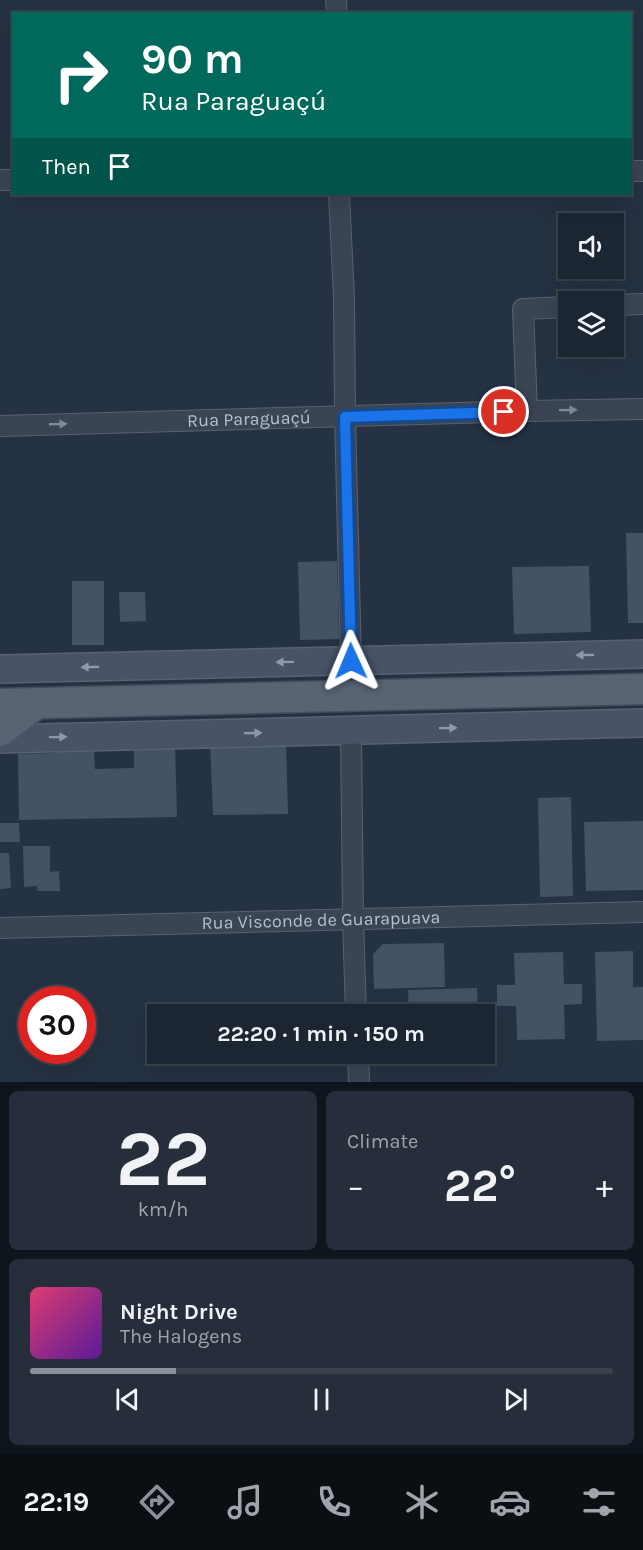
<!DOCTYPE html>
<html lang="en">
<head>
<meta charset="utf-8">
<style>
  body { margin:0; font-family:Karla,sans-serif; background:#252e3a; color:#f1f3f6; height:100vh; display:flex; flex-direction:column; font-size:22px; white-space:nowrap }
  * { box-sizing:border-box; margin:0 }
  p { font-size:20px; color:#a0a5ac }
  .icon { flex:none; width:33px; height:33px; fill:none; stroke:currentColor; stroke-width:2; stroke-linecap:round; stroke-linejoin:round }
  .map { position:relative; height:1082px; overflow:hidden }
  .panel { display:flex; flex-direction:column; gap:9px; padding:9px; background:#0f151c; flex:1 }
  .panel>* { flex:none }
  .guide { position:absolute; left:12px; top:12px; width:620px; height:183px; border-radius:0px; box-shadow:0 6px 24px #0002,0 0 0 2px #3a434d; background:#00695c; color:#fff; overflow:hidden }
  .controls { position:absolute; left:558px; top:213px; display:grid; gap:12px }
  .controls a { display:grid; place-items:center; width:66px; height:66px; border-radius:0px; background:#1c2632; box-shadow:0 6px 24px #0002,0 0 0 2px #3a434d; font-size:30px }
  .speed { position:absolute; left:18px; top:986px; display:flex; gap:12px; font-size:30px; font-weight:700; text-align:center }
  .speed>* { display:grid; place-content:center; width:78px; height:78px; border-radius:50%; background:#1c2632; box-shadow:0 6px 24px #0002,0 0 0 2px #3a434d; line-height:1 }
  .speed .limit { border:9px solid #d22; background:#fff; color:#111 }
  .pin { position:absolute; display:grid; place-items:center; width:51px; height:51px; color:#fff; margin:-26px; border:3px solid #fff; border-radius:50%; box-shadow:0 2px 6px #0007 }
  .me { position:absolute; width:66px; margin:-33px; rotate:359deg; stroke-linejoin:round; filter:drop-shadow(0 0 4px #0008) }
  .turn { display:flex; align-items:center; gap:21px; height:126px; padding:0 30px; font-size:27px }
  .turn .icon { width:78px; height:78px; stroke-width:2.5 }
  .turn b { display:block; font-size:42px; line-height:51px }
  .then { display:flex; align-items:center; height:57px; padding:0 30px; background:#0003; gap:12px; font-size:22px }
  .big { font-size:45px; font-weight:700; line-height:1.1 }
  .panel .tile { flex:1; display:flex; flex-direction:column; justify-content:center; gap:9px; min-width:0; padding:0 21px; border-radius:9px; background:#252e3a }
  .panel .dial { align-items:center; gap:0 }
  .dial b { font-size:78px; line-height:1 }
  .song { display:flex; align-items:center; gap:18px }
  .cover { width:72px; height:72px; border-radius:9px; background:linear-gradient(135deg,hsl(340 70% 55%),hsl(270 70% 35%)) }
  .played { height:6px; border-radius:3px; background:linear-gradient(90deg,#8c9099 25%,#3a434d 25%) }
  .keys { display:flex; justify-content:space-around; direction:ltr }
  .heat { display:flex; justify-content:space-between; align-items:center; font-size:33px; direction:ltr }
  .panel .tiles { flex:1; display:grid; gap:9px; grid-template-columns:1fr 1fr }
  .tile:last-child { grid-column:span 2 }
  .trip { position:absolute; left:147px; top:1004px; width:348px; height:60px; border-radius:0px; background:#1c2632; box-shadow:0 6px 24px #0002,0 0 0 2px #3a434d; font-weight:700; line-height:60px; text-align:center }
  .dock { display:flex; height:96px; justify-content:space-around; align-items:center; background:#0b0f14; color:#a0a5ac }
  .dock .icon { width:42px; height:42px }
  .dock .active { color:#8c9099 }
  .dock b { font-size:27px; color:#f1f3f6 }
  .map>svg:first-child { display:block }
  .building { fill:#445265 }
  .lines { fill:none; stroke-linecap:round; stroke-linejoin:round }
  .street-casing { stroke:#586270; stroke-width:22 }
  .secondary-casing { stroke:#586270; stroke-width:30 }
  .primary-casing { stroke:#444d5c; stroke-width:33 }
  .street { stroke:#3a4453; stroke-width:20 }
  .secondary { stroke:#485366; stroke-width:27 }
  .primary { stroke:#586373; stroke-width:30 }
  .oneway { fill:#7f8896 }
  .oneway2 { fill:#9099a8 }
  .route-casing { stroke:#114b97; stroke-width:15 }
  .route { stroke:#1a73e8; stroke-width:10 }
  .labels { text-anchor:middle; stroke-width:6; stroke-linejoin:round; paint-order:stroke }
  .street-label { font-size:18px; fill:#b7bfcc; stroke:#1e2938 }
</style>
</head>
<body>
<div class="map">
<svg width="643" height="1082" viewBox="0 0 643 1082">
  <rect width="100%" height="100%" fill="#253243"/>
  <g class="building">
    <polygon points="626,533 643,533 643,623 628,623"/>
    <polygon points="337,561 339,639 300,640 298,562"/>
    <polygon points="589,566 591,632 514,634 512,567"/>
    <rect x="72" y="581" width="32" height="64"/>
    <polygon points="119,592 145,592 146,621 120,622"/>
    <polygon points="286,741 288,814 213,815 210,743"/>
    <polygon points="175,743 177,817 19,820 18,754 57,753 57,748 94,747 95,769 134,768 134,744"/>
    <polygon points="571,797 573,896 540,897 538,798"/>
    <polygon points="643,821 643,890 586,891 584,822"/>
    <polygon points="0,823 19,823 20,842 0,842"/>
    <polygon points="23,846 50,846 50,872 59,871 60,891 37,891 37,886 24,887"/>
    <polygon points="0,853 9,853 11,888 0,889"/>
    <polygon points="444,943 445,987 374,989 373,954 383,944"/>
    <polygon points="633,951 633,987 643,987 643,1040 597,1041 595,952"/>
    <polygon points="563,952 564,984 582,984 582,1004 564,1005 565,1039 517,1040 516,1006 497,1006 497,985 515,985 514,953"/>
    <polygon points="477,988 478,1014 409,1014 408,990"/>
  </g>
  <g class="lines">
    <g class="street-casing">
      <g id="street">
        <polyline points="336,0 337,14"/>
        <polyline points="630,171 643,171"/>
        <polyline points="0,180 14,180"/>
        <polyline points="339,194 344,298 345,417 351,661"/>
        <polyline points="614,305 643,304"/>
        <polyline points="527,411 523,309 568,307"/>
        <path id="s1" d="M0 426 527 411 643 409"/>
        <polyline points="351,730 353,919 356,1014"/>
        <path id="s2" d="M0 928 643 912"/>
        <polyline points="358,1053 359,1082"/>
      </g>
    </g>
    <g class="secondary-casing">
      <g id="secondary">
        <polyline points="0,669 643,654"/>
        <polyline points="0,739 643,723"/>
      </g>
    </g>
    <g class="primary-casing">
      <g id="primary">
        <polyline points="0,704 643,689"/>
        <polyline points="0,731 37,703"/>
      </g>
    </g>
    <use href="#street" class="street"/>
    <use href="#secondary" class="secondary"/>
    <use href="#primary" class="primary"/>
  </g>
  <defs><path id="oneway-solid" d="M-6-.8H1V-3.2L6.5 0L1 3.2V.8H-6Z" transform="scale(1.5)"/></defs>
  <g class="oneway">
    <use href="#oneway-solid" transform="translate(568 410) rotate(-1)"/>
    <use href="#oneway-solid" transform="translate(58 424) rotate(-2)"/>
  </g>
  <g class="oneway2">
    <use href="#oneway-solid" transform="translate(585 655) rotate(179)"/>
    <use href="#oneway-solid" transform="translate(285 662) rotate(179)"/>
    <use href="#oneway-solid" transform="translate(90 667) rotate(179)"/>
    <use href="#oneway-solid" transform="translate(448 728) rotate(-1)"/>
    <use href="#oneway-solid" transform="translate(253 733) rotate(-1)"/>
    <use href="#oneway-solid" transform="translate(58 737) rotate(-1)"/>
  </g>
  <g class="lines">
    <g class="route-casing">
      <polyline id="route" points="351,661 345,417 504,412"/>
    </g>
    <use href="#route" class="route"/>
  </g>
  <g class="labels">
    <g class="street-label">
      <text dy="6" stroke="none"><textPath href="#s1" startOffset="249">Rua Paraguaçú</textPath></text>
      <text dy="6" stroke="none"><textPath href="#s2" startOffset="321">Rua Visconde de Guarapuava</textPath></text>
    </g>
  </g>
</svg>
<div class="controls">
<a><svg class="icon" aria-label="sound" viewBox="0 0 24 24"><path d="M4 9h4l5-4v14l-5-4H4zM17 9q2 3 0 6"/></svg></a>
<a><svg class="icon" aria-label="layers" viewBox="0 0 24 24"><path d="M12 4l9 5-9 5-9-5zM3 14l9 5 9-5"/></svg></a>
</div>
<div class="speed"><div class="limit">30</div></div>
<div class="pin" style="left:504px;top:412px;background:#d93025"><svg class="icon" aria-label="arrive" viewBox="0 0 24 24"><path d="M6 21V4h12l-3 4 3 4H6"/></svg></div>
<svg class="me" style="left:351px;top:661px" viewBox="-20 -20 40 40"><path d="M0-17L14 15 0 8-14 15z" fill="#1a73e8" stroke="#fff" stroke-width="4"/></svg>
<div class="trip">22:20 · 1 min · 150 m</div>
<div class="guide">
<div class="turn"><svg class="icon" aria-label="right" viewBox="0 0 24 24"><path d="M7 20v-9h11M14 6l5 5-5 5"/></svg><div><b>90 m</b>Rua Paraguaçú</div></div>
<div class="then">Then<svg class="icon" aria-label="arrive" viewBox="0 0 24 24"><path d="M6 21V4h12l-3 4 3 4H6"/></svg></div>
</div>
</div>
<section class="panel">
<div class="tiles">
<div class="tile dial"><b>22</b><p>km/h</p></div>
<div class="tile"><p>Climate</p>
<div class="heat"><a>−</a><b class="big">22°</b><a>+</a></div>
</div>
<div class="tile">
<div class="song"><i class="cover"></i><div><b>Night Drive</b><p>The Halogens</p></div></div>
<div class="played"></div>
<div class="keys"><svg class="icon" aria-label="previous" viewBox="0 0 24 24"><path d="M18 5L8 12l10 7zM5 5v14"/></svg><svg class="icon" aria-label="pause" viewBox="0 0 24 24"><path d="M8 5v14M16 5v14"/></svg><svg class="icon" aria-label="next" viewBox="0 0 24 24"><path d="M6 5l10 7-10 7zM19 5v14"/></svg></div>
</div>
</div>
</section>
<nav class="dock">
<b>22:19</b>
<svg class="icon active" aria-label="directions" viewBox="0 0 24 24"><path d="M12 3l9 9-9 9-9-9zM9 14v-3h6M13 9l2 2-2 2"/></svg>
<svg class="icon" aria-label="music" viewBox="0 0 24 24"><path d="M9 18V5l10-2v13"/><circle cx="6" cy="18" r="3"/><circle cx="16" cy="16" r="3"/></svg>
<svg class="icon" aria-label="phone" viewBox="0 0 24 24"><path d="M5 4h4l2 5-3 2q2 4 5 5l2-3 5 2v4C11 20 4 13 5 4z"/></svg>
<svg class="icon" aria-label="climate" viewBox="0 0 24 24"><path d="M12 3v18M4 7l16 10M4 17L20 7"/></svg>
<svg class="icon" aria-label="car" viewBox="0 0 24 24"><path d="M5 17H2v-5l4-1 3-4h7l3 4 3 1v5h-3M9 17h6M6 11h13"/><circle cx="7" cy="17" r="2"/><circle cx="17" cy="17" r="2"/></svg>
<svg class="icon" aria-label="filters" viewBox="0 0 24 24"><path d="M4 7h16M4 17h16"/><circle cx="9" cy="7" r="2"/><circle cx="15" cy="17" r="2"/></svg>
</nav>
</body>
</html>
